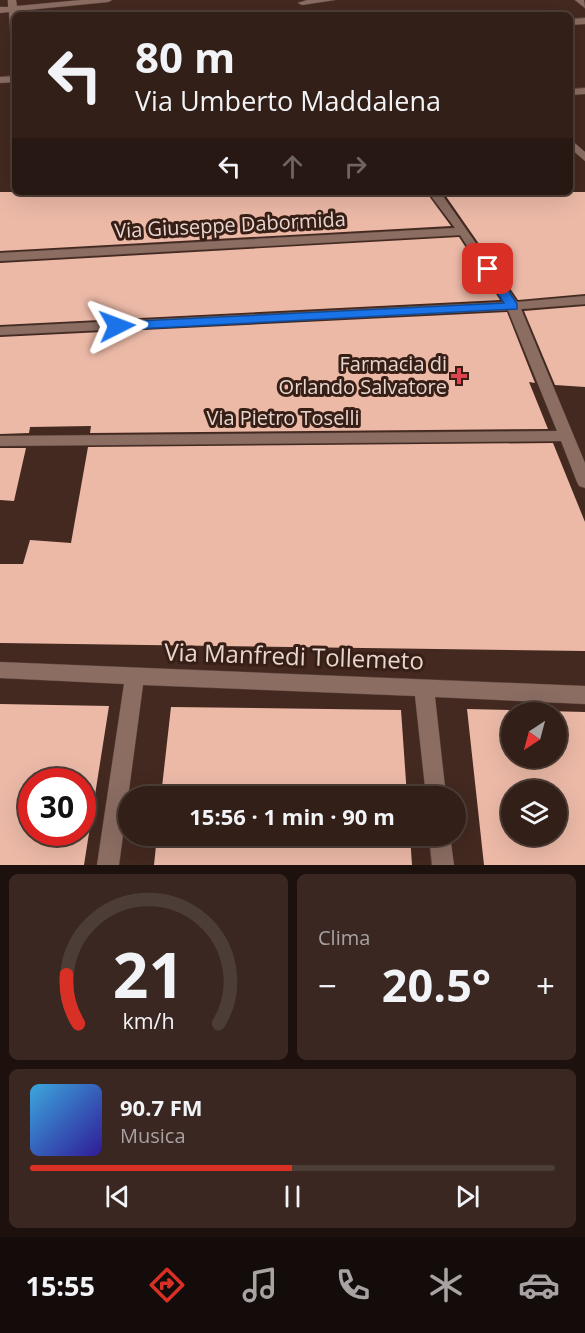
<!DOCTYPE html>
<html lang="it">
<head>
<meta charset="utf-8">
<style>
  body { margin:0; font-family:"Open Sans",sans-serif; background:#3a2721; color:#f1f3f6; height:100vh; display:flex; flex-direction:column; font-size:22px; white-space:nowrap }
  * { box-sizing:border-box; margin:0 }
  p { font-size:20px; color:#a8a2a2 }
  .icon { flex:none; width:33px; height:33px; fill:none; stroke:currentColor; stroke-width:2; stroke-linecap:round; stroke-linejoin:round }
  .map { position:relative; height:865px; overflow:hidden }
  .drawer { display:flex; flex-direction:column; gap:9px; padding:9px; background:#1c110d; flex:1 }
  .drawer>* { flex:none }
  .top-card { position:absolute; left:12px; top:12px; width:561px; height:183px; border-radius:9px; box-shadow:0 6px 24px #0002,0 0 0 2px #4d3d37; background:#321f18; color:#f1f3f6; overflow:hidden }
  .needle { width:39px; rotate:216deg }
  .controls { position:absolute; left:501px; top:702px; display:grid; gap:12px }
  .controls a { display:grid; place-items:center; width:66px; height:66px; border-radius:50%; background:#321f18; box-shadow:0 6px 24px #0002,0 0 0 2px #4d3d37; font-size:30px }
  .speed { position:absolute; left:18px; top:768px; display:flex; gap:12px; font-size:30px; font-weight:700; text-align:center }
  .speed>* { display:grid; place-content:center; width:78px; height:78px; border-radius:50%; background:#321f18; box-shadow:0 6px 24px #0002,0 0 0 2px #4d3d37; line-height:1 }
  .speed .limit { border:9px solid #d22; background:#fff; color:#111 }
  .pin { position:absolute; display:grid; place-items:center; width:51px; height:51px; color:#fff; margin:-26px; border-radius:12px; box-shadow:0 3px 9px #0006 }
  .me { position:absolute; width:66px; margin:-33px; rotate:87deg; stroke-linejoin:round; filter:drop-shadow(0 0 4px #0008) }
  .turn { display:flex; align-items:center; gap:21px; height:126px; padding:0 24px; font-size:27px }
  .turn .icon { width:78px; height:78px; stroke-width:2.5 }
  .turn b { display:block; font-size:42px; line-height:51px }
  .lanes { display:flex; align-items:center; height:57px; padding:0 24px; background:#0003; justify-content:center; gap:30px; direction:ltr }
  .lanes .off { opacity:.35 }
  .big { font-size:45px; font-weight:700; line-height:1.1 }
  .drawer .widget { flex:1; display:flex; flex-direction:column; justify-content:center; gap:9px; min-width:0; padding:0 21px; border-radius:9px; background:#3a2721 }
  .drawer .dial { align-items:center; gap:0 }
  .dial svg { height:156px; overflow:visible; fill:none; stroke:#4d3d37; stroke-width:7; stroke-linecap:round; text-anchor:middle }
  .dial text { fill:#f1f3f6; stroke:none }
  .song { display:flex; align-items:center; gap:18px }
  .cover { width:72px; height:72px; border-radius:9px; background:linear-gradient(135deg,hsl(200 70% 55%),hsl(250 70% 35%)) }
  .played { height:6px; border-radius:3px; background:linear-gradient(90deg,#d93025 50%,#4d3d37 50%) }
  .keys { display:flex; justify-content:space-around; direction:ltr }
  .heat { display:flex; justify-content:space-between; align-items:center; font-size:33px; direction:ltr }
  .drawer .tiles { flex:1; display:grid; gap:9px; grid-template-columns:1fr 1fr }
  .widget:last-child { grid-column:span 2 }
  .trip { position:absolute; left:118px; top:786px; width:348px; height:60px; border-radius:30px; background:#321f18; box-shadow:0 6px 24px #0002,0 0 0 2px #4d3d37; font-weight:700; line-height:60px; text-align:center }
  .menu { display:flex; height:96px; justify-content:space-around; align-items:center; background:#140c0a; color:#a8a2a2 }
  .menu .icon { width:42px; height:42px }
  .menu .current { color:#d93025 }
  .menu b { font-size:27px; color:#f1f3f6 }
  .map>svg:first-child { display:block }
  .building { fill:#ecb9a7; fill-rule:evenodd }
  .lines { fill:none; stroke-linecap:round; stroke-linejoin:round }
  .minor-casing { stroke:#5b443d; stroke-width:1 }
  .minor { fill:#8b6d62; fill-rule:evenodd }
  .route { fill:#1a73e8; stroke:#114b97; stroke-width:1.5 }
  .health-dot { fill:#e0444e; stroke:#381f16; stroke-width:2 }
  .labels { text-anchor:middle; stroke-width:6; stroke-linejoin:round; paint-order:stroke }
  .street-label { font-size:20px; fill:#e8d6d0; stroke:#381f16 }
  .poi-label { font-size:20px; fill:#e8d6d0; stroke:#381f16; text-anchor:end }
  .near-street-label { font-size:24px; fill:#e8d6d0; stroke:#381f16 }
</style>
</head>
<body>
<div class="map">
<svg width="585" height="865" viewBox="0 0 585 865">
  <rect width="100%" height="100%" fill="#432920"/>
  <g class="building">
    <polygon points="0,192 426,192 451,226 0,251"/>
    <polygon points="443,192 585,192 585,294 518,300"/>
    <polygon points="459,237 500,300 0,325 0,263"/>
    <polygon points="585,306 585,387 555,385 524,311"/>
    <polygon points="507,312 535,383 529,382 548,429 90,433 91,426 30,427 29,433 0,434 0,337"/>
    <polygon points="553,443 585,522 585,651 0,643 0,564 23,564 30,540 71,543 88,447"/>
    <polygon points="0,448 26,448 14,501 0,500"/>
    <path d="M0 704 109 706 84 865H0ZM32 782H82V832H32Z"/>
    <polygon points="171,707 401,710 407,796 161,796"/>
    <path d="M467 709 585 712V865H484ZM512 712H556V758H512ZM512 790H556V836H512Z"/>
    <polygon points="157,836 410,836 412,865 154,865"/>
  </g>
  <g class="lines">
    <g class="minor-casing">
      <g id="minor">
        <polygon points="8,0 16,0 17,6 81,0 112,0 108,2 17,11 15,44 11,41 9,12 0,13 0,7 8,7"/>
        <polygon points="307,0 335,0 302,5 298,3"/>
        <polygon points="575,0 584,0 585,8"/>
        <polygon points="585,18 585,24 570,25 570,19"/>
        <polygon points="15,76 15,82 0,83 0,77"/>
        <polygon points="585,88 585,94 570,95 570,89"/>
        <polygon points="570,139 585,152 585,161 570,148"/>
        <polygon points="428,192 440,192 517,302 585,296 585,304 521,309 585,463 585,488 579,486 577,482 561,441 0,446 0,436 557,431 508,310 0,335 0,327 504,302 460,235 0,261 0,253 455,228"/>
        <polygon points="0,662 585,686 585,704 435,697 446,796 426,796 415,696 143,685 119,865 97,865 124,684 0,678"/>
        <polygon points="429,836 450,836 454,865 432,865"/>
      </g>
    </g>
    <use href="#minor" class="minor"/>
  </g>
  <polygon class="route" points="488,265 492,266 517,304 517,309 117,330 110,326 117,322 504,303 482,269"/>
  <path class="health-dot" d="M456 367h6v6h6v6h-6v6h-6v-6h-6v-6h6z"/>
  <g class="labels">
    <g class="street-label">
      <text transform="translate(230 225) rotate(-3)" y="7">Via Giuseppe Dabormida</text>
      <text x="283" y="425">Via Pietro Toselli</text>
    </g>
    <g class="poi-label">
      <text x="447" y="371">Farmacia di<tspan x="447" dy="23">Orlando Salvatore</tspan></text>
    </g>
    <g class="near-street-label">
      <text transform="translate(294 657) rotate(2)" y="8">Via Manfredi Tollemeto</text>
    </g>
  </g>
</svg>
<div class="controls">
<a><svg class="needle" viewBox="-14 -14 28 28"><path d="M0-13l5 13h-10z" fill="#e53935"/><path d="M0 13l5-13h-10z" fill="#a8a2a2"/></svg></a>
<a><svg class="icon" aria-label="layers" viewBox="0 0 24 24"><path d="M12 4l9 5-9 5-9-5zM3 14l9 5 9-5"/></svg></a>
</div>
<div class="speed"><div class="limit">30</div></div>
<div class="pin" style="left:488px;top:269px;background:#d93025"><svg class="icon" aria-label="arrive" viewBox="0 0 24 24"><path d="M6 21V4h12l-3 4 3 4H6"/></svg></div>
<svg class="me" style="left:117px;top:326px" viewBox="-20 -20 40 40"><path d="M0-17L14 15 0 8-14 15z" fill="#1a73e8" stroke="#fff" stroke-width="4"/></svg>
<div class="trip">15:56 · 1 min · 90 m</div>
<div class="top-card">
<div class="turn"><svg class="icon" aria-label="left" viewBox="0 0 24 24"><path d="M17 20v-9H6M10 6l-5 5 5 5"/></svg><div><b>80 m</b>Via Umberto Maddalena</div></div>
<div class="lanes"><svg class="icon" aria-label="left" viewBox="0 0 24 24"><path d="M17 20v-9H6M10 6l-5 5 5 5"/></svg><svg class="icon off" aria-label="ahead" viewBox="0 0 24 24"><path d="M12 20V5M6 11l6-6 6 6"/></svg><svg class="icon off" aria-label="right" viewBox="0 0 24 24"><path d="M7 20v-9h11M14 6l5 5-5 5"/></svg></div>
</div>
</div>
<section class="drawer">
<div class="tiles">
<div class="widget dial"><svg viewBox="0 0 100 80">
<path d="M14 69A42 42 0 1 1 86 69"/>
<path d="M14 69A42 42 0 0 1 8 44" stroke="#d93025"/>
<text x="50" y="56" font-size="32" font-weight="700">21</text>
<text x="50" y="72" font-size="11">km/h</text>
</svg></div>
<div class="widget"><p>Clima</p>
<div class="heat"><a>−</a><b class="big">20.5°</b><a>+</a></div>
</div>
<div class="widget">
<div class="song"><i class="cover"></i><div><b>90.7 FM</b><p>Musica</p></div></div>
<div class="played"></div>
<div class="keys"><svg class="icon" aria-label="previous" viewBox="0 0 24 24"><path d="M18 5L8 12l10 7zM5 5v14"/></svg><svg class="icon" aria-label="pause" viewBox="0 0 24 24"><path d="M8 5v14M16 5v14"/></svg><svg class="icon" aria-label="next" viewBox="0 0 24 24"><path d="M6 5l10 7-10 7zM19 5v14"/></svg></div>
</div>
</div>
</section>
<nav class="menu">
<b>15:55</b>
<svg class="icon current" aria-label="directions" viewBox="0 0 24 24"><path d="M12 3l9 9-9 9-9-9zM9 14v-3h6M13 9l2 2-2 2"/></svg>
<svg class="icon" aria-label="music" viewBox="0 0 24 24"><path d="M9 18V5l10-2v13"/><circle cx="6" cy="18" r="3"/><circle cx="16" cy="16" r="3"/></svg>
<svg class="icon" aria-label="phone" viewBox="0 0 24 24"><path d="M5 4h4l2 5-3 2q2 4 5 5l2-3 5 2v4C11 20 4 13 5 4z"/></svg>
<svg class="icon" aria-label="climate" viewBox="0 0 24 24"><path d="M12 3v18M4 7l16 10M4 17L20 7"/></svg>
<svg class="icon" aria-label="car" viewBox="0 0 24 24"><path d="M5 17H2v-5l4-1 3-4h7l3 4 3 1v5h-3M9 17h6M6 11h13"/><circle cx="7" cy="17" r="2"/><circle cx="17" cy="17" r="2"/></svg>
</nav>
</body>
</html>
